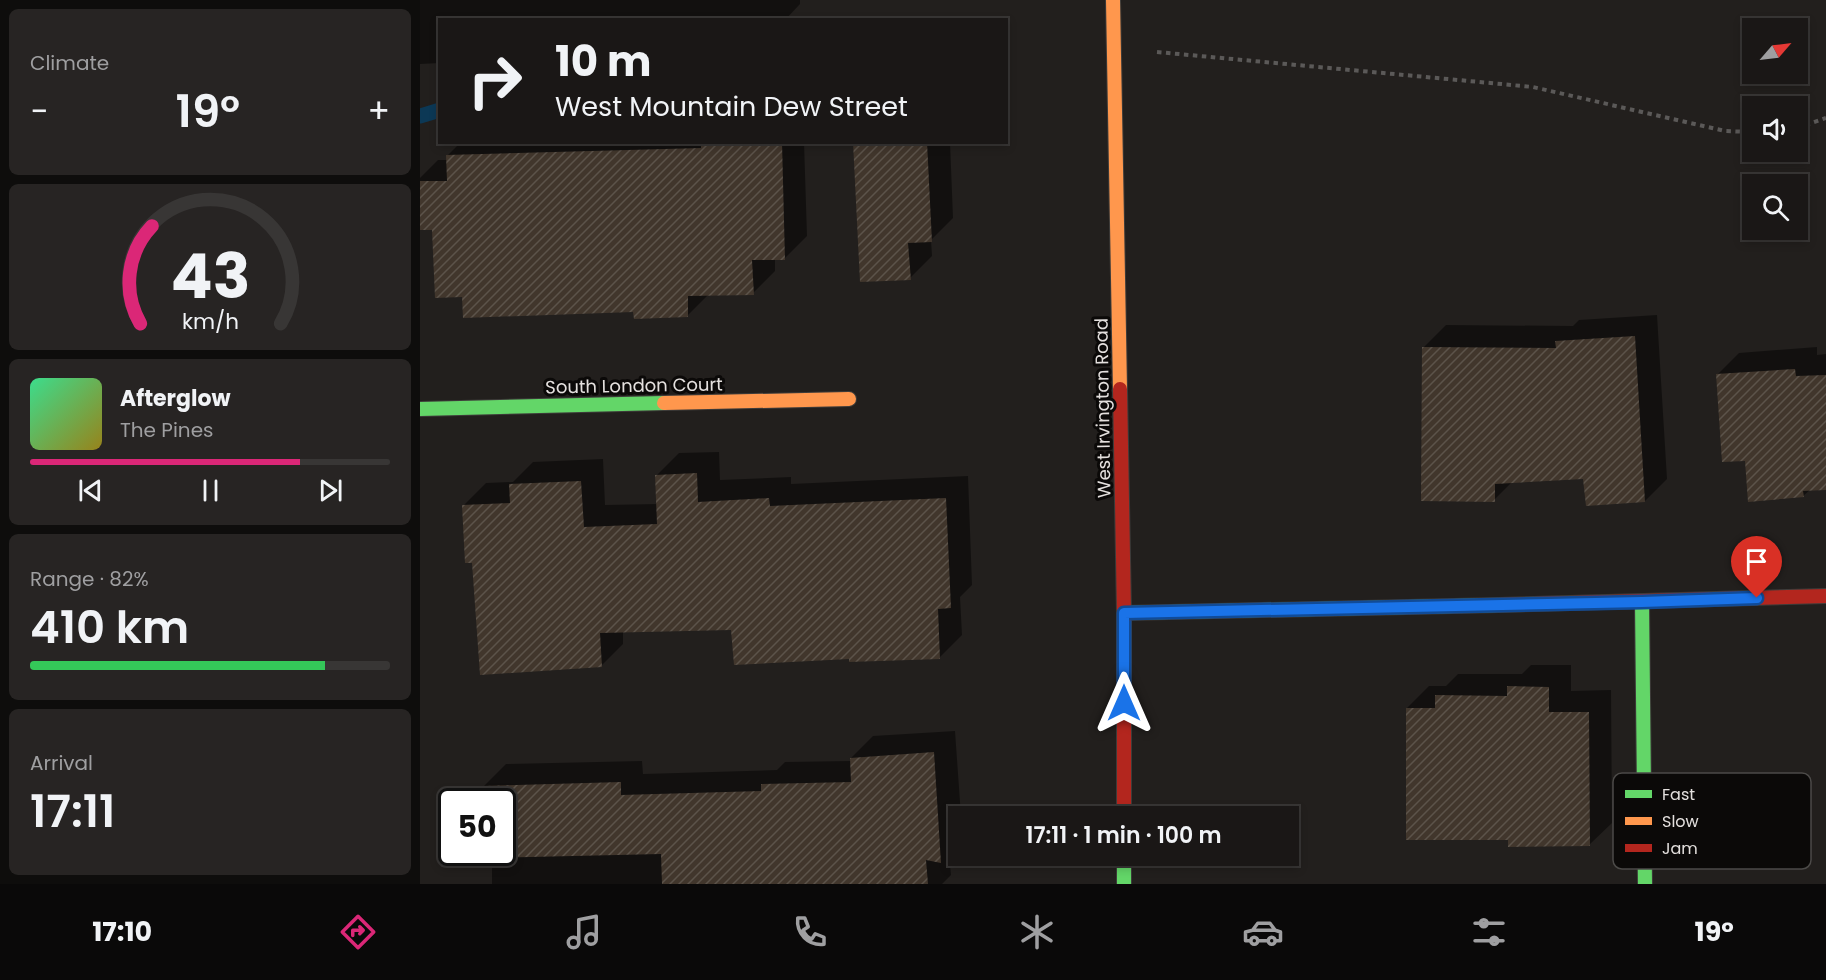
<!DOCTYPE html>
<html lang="en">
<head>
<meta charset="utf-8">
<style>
  body { margin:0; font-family:Poppins,sans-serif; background:#272423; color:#f1f3f6; height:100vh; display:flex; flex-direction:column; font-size:22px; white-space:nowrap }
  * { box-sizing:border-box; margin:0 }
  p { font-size:20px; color:#9f9fa1 }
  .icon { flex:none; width:33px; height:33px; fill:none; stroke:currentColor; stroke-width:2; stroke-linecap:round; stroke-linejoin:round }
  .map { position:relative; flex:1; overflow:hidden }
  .details { display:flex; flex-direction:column; gap:9px; padding:9px; background:#0e0d0c; width:420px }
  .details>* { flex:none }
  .top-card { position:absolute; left:18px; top:18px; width:570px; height:126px; border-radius:0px; box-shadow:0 3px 9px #0003,0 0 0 2px #383635; background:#1a1716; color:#f1f3f6; overflow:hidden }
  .needle { width:39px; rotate:62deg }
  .controls { position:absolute; left:1322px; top:18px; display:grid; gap:12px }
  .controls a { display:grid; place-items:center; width:66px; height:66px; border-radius:0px; background:#1a1716; box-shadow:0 3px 9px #0003,0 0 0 2px #383635; font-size:30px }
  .speed { position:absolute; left:18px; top:788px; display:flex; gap:12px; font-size:30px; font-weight:700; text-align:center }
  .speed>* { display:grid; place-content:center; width:78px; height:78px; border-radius:50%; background:#1a1716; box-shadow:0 3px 9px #0003,0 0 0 2px #383635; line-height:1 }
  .speed .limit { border:3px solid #111; border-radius:9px; background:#fff; color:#111 }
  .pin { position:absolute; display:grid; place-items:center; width:51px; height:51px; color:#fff; margin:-62px -26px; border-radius:50% 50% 50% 0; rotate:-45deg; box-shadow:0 0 6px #0007 }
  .pin .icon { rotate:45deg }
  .me { position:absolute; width:66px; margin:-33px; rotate:0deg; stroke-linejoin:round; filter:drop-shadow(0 0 4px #0008) }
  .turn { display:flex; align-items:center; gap:21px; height:126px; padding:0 18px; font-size:27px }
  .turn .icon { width:78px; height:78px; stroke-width:2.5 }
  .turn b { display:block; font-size:42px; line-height:51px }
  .big { font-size:45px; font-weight:600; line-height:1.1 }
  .details .tile { flex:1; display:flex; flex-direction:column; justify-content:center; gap:9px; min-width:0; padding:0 21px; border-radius:9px; background:#272423 }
  .details .dial { align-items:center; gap:0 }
  .dial svg { height:156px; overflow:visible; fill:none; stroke:#383635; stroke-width:7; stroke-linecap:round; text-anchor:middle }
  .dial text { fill:#f1f3f6; stroke:none }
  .song { display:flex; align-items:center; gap:18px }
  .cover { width:72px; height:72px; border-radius:9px; background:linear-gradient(135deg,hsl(150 70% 55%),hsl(50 70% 35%)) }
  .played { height:6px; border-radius:3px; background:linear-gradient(90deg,#db2777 75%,#383635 75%) }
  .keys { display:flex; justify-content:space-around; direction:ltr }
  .heat { display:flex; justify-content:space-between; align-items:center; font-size:33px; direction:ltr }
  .charge { height:9px; border-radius:4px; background:linear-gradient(90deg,#34c759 82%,#383635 0) }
  .trip { position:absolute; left:528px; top:806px; width:351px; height:60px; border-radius:0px; background:#1a1716; box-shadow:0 3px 9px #0003,0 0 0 2px #383635; font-weight:600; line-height:60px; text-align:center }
  .tab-bar { display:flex; height:96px; justify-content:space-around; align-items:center; background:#0a0909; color:#9f9fa1 }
  .tab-bar .icon { width:42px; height:42px }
  .tab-bar .current { color:#db2777 }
  .tab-bar b { font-size:27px; color:#f1f3f6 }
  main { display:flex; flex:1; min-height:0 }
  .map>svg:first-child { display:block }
  .shadow { fill:#0007 }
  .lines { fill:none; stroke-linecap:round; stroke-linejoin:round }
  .stream { stroke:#0c3855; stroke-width:15 }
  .building { fill:url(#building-hatch) }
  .fast-casing { stroke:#3e3c3a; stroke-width:16 }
  .slow-casing { stroke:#3e3c3a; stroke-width:16 }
  .jam-casing { stroke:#3e3c3a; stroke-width:16 }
  .path { stroke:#5b5958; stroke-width:4; stroke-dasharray:4.5 4.5; stroke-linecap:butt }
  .fast { stroke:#63d668; stroke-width:14 }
  .slow { stroke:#ff974d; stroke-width:14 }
  .jam { stroke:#b3261e; stroke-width:14 }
  .route-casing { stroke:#114b97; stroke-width:15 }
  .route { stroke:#1a73e8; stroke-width:10 }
  .labels { text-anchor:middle; stroke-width:6; stroke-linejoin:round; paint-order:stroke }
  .street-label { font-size:18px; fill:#e4e0de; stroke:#0b0908 }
  .key { fill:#0b0908; stroke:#4c4a48; stroke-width:1.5 }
  .key-label { font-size:16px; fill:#e4e0de }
</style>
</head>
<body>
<main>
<section class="details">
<div class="tile"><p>Climate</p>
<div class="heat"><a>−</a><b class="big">19°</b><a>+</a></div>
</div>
<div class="tile dial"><svg viewBox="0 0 100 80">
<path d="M14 69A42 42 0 1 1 86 69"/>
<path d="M14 69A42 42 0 0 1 20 19" stroke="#db2777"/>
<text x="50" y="56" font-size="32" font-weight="700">43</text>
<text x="50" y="72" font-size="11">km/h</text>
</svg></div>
<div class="tile">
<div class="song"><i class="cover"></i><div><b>Afterglow</b><p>The Pines</p></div></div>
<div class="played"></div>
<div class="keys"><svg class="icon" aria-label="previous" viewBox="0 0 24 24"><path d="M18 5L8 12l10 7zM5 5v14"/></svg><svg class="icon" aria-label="pause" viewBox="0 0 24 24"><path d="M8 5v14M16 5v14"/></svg><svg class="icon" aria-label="next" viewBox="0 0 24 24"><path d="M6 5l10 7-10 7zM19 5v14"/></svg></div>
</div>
<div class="tile"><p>Range · 82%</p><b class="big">410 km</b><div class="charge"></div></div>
<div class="tile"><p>Arrival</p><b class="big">17:11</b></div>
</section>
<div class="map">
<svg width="1406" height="884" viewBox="0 0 1406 884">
  <defs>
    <pattern id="building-hatch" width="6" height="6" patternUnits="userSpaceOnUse" patternTransform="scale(1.5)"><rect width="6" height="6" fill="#41362c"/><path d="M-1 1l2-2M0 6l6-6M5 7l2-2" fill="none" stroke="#5c534a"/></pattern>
  </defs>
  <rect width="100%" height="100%" fill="#221f1d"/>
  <g class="shadow">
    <polygon points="0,0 380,0 380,4 365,20 20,20 20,63 0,64"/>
    <polygon points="41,142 384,142 387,236 365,258 355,259 355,271 333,293 289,294 268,315 43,296 14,229 0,229 0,178 18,160 28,160 27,156"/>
    <polygon points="435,142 530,142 533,218 511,240 512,256 490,278"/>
    <polygon points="1237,315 1247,479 1225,501 1165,477 1093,481 1074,500 1004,347 1026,325 1153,326 1159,320"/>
    <polygon points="1397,347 1397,355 1406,354 1406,489 1390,490 1383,496 1326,459 1297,375 1319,353"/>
    <polygon points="299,452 300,480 371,477 371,484 548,476 552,585 540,597 542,635 519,658 430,657 313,628 203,631 203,644 181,666 53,561 44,505 66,483 93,482 113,462 183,459 185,505 238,504 237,475 259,453"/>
    <polygon points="1111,665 1151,665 1151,691 1191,690 1192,823 1169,845 1090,838 987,708 1009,686 1026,686 1038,674 1102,674"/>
    <polygon points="535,731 541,816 538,816 538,844 529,854 531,875 522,884 72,884 72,856 49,856 49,852 82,852 82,801 59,801 64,796 64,786 86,764 222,761 223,774 357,770 365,762 431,761 431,758 453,736"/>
  </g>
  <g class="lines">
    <polyline class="stream" points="0,116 20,110"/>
  </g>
  <g class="building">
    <polygon points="281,142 362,142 365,260 332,260 334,295 268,296 268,317 214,319 213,312 43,318 42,297 15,298 12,230 0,230 0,181 27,181 26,155 281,148"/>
    <polygon points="433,142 507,142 512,242 488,243 491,280 440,282"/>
    <polygon points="1215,336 1225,502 1166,506 1163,479 1075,484 1075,502 1001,501 1002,347 1136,348 1135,341"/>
    <polygon points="1375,369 1376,376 1406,375 1406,490 1383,491 1384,497 1328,502 1325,461 1302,462 1296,374"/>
    <polygon points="277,473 278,502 349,498 350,506 526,498 531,608 518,609 520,659 429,662 429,659 314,665 311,630 180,633 182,667 60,675 52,563 45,563 42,505 90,503 89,484 161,481 164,527 237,524 235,475"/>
    <polygon points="1087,686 1129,687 1129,712 1169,712 1170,846 1088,847 1088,840 986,840 986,708 1015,708 1015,695 1087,696"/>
    <polygon points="514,752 521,863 506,860 508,884 242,884 241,854 65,858 65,852 82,852 82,801 63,801 62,786 201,782 201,795 341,791 341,784 431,782 430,758"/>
  </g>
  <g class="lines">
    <g class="fast-casing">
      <g id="fast">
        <polyline points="0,409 244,403"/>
        <polyline points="1222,602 1225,884"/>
        <polyline points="704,613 1079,605"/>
        <polyline points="704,855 704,884"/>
      </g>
    </g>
    <g class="slow-casing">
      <g id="slow">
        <polyline points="693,0 700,389"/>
        <polyline points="244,403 429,399"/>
      </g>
    </g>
    <g class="jam-casing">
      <g id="jam">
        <polyline points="700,389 704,613 704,816"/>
        <polyline points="1079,605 1406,596"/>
      </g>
    </g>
    <g class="path">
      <polyline points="737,52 1113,87 1305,131 1332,132"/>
      <polyline points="1377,128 1406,118"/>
    </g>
    <use href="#fast" class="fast"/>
    <use href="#slow" class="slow"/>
    <use href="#jam" class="jam"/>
  </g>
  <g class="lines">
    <g class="route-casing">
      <polyline id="route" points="704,703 704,613 1222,602 1337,598"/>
    </g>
    <use href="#route" class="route"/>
  </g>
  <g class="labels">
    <g class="street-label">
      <text transform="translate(214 386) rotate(-1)" y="6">South London Court</text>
      <text transform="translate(683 408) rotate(-91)" y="6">West Irvington Road</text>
    </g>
  </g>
  <rect x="1193" y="773" width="198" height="96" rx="9" class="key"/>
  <rect x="1205" y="790" width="27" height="8" fill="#63d668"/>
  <rect x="1205" y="817" width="27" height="8" fill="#ff974d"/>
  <rect x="1205" y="844" width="27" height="8" fill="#b3261e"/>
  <g class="key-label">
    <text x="1242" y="800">Fast</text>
    <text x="1242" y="827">Slow</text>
    <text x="1242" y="854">Jam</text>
  </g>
</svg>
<div class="controls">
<a><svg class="needle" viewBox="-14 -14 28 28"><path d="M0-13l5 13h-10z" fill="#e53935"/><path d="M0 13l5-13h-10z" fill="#9f9fa1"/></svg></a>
<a><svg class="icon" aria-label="sound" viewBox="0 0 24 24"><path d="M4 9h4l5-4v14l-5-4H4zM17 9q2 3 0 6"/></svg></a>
<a><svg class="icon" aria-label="search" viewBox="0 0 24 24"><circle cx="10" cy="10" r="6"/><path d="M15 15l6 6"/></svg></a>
</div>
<div class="speed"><div class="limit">50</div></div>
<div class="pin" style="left:1337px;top:598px;background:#d93025"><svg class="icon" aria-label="arrive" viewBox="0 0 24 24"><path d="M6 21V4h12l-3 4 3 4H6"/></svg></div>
<svg class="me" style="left:704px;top:703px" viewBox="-20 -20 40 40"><path d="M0-17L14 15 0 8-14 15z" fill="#1a73e8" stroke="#fff" stroke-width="4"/></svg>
<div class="trip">17:11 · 1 min · 100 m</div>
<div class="top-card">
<div class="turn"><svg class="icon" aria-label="right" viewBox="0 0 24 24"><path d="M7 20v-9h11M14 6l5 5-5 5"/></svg><div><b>10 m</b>West Mountain Dew Street</div></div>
</div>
</div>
</main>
<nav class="tab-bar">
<b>17:10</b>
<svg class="icon current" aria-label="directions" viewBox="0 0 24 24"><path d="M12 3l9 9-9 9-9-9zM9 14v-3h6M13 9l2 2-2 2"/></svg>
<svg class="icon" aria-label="music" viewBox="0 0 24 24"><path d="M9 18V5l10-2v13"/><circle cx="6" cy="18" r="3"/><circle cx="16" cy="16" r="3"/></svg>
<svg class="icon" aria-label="phone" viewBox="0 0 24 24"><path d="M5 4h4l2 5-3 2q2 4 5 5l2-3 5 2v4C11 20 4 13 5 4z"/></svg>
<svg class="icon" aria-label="climate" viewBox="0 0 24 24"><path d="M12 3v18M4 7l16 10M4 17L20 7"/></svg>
<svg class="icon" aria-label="car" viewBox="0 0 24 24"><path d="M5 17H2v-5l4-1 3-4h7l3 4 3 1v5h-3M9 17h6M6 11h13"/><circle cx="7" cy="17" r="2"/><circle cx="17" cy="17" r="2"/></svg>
<svg class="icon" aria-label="filters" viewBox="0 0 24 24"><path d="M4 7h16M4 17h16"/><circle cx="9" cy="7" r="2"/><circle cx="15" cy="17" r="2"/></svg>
<b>19°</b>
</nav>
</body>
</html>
